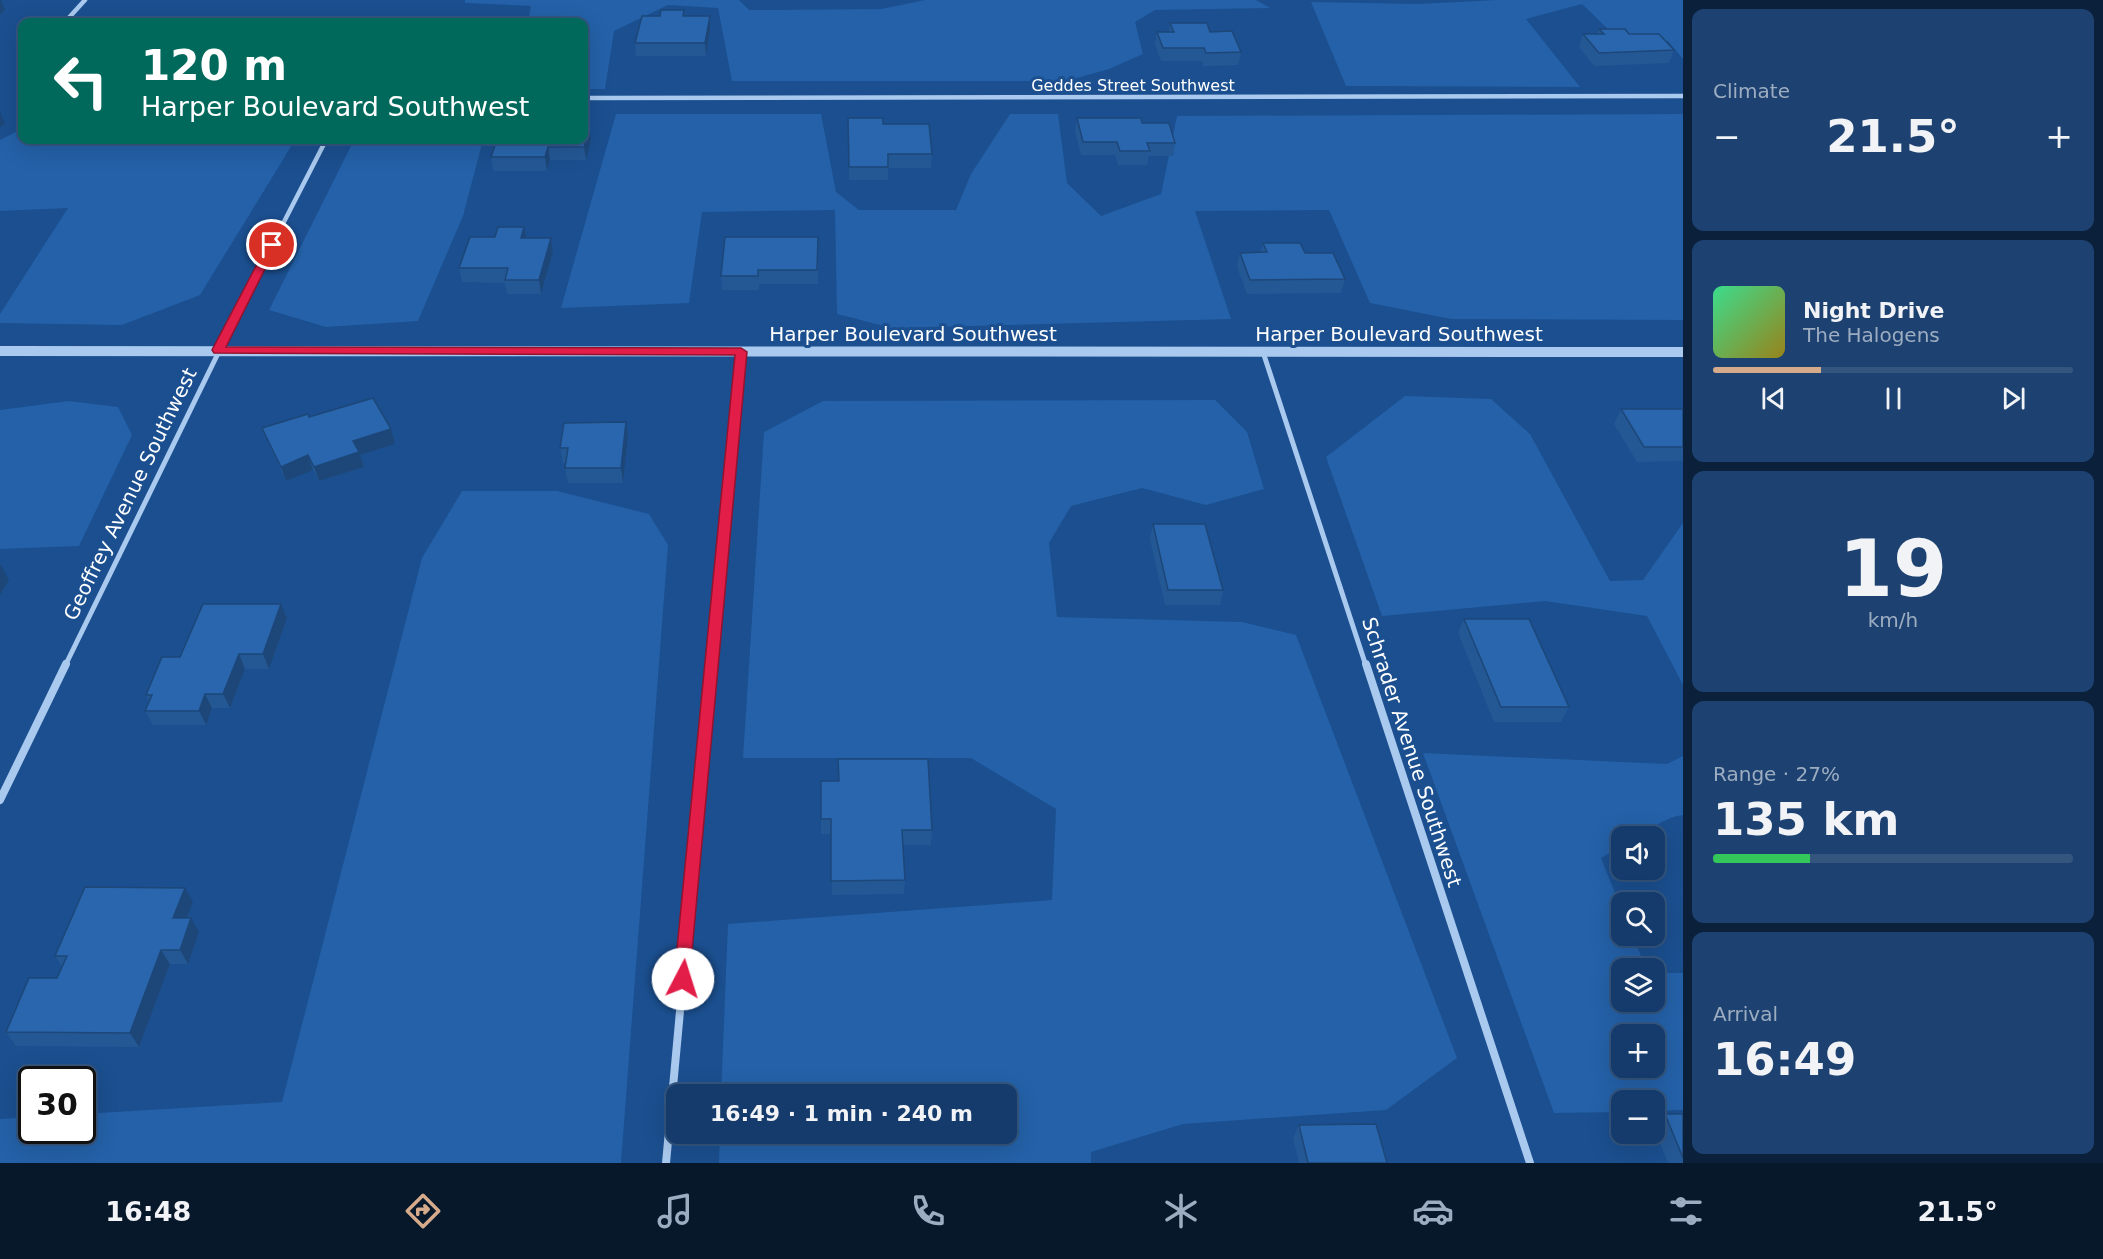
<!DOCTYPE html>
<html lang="en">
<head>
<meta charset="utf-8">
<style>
  body { margin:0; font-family:"DejaVu Sans",sans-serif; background:#1d4271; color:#f1f3f6; height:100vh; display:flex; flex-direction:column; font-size:22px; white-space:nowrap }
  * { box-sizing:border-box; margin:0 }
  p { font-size:20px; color:#9dadc1 }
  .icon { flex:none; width:33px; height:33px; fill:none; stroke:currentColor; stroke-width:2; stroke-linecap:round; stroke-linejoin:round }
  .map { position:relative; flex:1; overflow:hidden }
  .side { display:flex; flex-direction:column; gap:9px; padding:9px; background:#0b203b; width:420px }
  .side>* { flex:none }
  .banner { position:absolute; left:18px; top:18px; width:570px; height:126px; border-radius:12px; box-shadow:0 6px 24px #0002,0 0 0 2px #33557e; background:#00695c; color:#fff; overflow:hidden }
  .tools { position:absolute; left:1611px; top:826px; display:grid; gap:12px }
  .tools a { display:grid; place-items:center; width:54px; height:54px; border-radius:12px; background:#143b6b; box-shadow:0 6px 24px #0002,0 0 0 2px #33557e; font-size:30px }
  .speed { position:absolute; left:18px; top:1066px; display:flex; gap:12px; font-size:30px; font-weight:700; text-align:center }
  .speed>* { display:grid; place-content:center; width:78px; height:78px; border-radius:50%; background:#143b6b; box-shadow:0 6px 24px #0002,0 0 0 2px #33557e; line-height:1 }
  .speed .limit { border:3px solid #111; border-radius:9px; background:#fff; color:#111 }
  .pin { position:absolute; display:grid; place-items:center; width:51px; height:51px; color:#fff; margin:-26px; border:3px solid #fff; border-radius:50%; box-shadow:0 2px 6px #0007 }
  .me { position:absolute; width:66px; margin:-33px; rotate:5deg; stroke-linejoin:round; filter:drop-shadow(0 0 4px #0008) }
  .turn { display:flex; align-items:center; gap:21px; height:126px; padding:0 24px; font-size:27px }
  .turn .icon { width:78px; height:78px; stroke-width:2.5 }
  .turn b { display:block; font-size:42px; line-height:51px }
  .big { font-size:45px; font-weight:600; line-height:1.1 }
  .side .card { flex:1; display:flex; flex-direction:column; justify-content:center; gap:9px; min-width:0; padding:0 21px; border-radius:12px; background:#1d4271 }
  .side .dial { align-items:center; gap:0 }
  .dial b { font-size:78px; line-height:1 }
  .song { display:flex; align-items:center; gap:18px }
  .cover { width:72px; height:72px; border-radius:9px; background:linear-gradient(135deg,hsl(150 70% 55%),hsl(50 70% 35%)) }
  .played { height:6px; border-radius:3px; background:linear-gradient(90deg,#d6ab8b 30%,#33557e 30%) }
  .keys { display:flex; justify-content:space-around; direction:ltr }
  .heat { display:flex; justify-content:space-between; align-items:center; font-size:33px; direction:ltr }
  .charge { height:9px; border-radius:4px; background:linear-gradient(90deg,#34c759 27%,#33557e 0) }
  .trip { position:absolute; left:666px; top:1084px; width:351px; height:60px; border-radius:12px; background:#143b6b; box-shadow:0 6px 24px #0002,0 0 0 2px #33557e; font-weight:600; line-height:60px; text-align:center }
  .menu { display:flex; height:96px; justify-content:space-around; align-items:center; background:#08182b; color:#9dadc1 }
  .menu .icon { width:42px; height:42px }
  .menu .active { color:#d6ab8b }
  .menu b { font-size:27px; color:#f1f3f6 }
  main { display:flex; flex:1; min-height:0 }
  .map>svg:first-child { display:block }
  .green { fill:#2461a8; fill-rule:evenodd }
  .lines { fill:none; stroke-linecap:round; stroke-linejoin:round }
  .minor-far2 { stroke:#a9c9ee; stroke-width:4.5 }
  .minor-far1 { stroke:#a9c9ee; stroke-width:5 }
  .minor { stroke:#a9c9ee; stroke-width:8 }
  .tertiary { stroke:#a9c9ee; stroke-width:10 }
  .wall { fill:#245895 }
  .shaded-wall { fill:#1d4779 }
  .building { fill:#2a66ad; stroke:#1d4779; stroke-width:1.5 }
  .route { fill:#e11d48; stroke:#92132f; stroke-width:1.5 }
  .labels { text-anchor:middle; stroke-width:6; stroke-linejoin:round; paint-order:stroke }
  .far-street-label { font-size:16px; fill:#fff; stroke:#1b4f8f }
  .street-label { font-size:20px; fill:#fff; stroke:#1b4f8f }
</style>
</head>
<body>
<main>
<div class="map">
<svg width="1683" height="1163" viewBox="0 0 1683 1163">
  <rect width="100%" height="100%" fill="#1b4f8f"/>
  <g class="green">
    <polygon points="465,0 739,0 749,10 881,9 925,0 1256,0 1270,8 1155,10 1135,22 1143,54 1109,69 1066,81 732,81 718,8 668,5 614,31 605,89 584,89 584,22 528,22 531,6 465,3"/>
    <polygon points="1497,0 1683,0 1683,59 1668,41 1611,32 1582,4 1526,19 1580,87 1346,86 1311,2 1418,4"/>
    <polygon points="616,114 821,114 836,192 859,210 956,210 971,174 1010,114 1058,114 1067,183 1101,216 1161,194 1177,116 1683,114 1683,320 1451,319 1370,303 1329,210 1195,211 1231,319 892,328 837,314 835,210 702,212 689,303 561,308"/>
    <polygon points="22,129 22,140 295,140 200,295 122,325 0,323 0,314 68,208 0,211 0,140"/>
    <polygon points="354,140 483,140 463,216 418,321 326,327 269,310"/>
    <polygon points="1405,396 1491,399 1530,434 1610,581 1643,580 1683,523 1683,685 1647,616 1545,601 1382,616 1326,457"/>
    <polygon points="1215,400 1247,432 1264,489 1206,505 1142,488 1071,506 1049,543 1057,617 1242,622 1296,635 1457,1058 1386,1110 1183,1124 1091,1152 1091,1163 719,1163 720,1134 1006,1134 1006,1095 721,1095 728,924 1052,900 1056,809 971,758 743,758 764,432 823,401"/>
    <polygon points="69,401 118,407 132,435 79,546 0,549 0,410"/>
    <polygon points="462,491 557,491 649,514 668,545 621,1163 0,1163 0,1119 31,1117 32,1131 82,1131 83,1114 282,1102 422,558"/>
    <path d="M1423 753 1667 764 1683 756V815C1659 818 1647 837 1622 837L1621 846 1601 858 1621 908 1622 936H1633L1646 969H1622V1002H1654L1655 973H1683V1110L1655 1111 1654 1101H1622L1621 1112 1554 1113ZM1622 1035H1654V1068H1622Z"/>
  </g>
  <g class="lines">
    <g class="minor-far2">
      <polyline points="65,22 85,0"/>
      <polyline points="584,98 1683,96"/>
      <polyline points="250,288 326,140"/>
    </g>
    <g class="minor-far1">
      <polyline points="1263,352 1366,666"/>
      <polyline points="65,666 251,286"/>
      <polyline points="712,666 741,352"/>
    </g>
    <g class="minor">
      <polyline points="1366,664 1530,1163"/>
      <polyline points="0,800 66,664"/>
      <polyline points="666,1163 712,664"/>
    </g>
    <polyline class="tertiary" points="0,351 1683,352"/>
  </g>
  <g class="wall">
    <polygon points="684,10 684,16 710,16 710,29 706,56 636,56 635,43 660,16"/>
    <polygon points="1170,23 1210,32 1241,52 1238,65 1203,66 1202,61 1161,61 1155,45 1157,32 1169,32"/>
    <polygon points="1599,29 1629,34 1674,50 1669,63 1594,66 1579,47 1583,34 1597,34"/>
    <polygon points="848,118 883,124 932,154 931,168 888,168 888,180 849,180"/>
    <polygon points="1077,118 1142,123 1175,143 1173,156 1149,156 1147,165 1118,165 1115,155 1081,155 1075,132"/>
    <polygon points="591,139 586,160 550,160 547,171 493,171 491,157"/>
    <polygon points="526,238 551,238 553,252 541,294 507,294 505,283 462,282 459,268"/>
    <polygon points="1263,243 1305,253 1345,279 1341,293 1247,294 1237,267 1240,253 1261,252"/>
    <polygon points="818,251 818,284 759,284 759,290 722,290 721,276"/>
    <polygon points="1621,409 1683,409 1683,461 1637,462 1614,424"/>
    <polygon points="309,417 391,429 395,444 360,455 364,467 319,481 313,470 286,481 268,442 262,428"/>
    <polygon points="626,422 628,436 623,483 568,483 565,468 566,463 563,463 560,448"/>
    <polygon points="1153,524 1223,590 1220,605 1165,605 1150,539"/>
    <polygon points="281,604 287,618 269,669 245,669 230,708 212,708 206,725 153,725 145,711 149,702 146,695 180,657"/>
    <polygon points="1464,619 1569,707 1561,722 1494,722 1458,633"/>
    <polygon points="821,781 932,830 931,845 903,845 905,880 904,894 832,895 831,834 821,834"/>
    <polygon points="193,902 186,918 199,932 188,964 170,964 139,1047 16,1046 6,1032 57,978 62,967 55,956"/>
    <polygon points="1665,1114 1683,1114 1683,1163 1668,1163 1654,1128 1654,1126"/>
    <polygon points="1299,1125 1387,1163 1299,1163 1293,1138"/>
  </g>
  <g class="shaded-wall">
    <polygon points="0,0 1,0 5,10 0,15"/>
    <polygon points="710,16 710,29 706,56 705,43"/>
    <polygon points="0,112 5,124 0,127"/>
    <polygon points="589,125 591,139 586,160 584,147"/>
    <polygon points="548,147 550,160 547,171 545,157"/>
    <polygon points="524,227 527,241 521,238"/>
    <polygon points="551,238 553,252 541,294 539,280"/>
    <polygon points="626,422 628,436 623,483 621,468"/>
    <polygon points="391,429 395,444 360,455 364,467 319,481 314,467 353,441"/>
    <polygon points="308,455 313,470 286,481 281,467"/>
    <polygon points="1,565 9,580 0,595 0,566"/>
    <polygon points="281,604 287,618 269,669 263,654"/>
    <polygon points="239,654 245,669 230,708 223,694"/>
    <polygon points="205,694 212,708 206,725 199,711"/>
    <polygon points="185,888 193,902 181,932 173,918"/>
    <polygon points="191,918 199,932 188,964 180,950"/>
    <polygon points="161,950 170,964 139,1047 130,1033"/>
  </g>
  <g class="building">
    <polygon points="661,10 684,10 683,16 710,16 705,43 635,43 642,16 660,16"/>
    <polygon points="349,20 372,20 370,22 347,22"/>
    <polygon points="1170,23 1207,23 1210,32 1232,31 1241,52 1206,53 1204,48 1163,48 1157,32 1174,32"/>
    <polygon points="1599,29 1625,29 1629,34 1659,34 1674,50 1599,53 1583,34 1604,34"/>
    <polygon points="848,118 883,118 883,124 929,124 932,154 888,154 888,167 849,167"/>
    <polygon points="1077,118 1141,118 1142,123 1169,123 1175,143 1147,143 1150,151 1120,151 1117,142 1083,142"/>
    <polygon points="584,125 589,125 584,147 548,147 545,157 491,157 497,140 584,140"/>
    <polygon points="498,227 524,227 521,238 551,238 539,280 505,280 508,268 459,268 470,237 495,237"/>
    <polygon points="725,237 818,237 817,270 758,270 758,276 721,276"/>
    <polygon points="1263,243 1300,243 1305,253 1333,253 1345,279 1250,280 1240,253 1267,252"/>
    <polygon points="373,398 391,429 353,441 359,452 314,467 308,455 281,467 262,428 308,414 309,417"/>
    <polygon points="1621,409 1683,409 1683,447 1644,447"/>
    <polygon points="626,422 621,468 565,468 568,448 560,448 564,423"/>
    <polygon points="1153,524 1205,524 1223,590 1168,590"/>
    <polygon points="203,604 281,604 263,654 239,654 223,694 205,694 199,711 145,711 152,695 146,695 162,657 180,657"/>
    <polygon points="1464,619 1529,619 1569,707 1501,707"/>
    <polygon points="838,759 928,759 932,830 902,830 905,880 831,881 831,819 821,819 821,781 839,781"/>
    <polygon points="85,887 185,888 173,918 191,918 180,950 161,950 130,1033 6,1032 29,978 57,978 67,956 55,956"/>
    <polygon points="1665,1114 1683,1114 1683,1158"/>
    <polygon points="1376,1124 1387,1163 1308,1163 1299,1125"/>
  </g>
  <polygon class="route" points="272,242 277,245 226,347 741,348 747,352 689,984 683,987 677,984 674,979 735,355 214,353 212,350 267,245"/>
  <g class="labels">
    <g class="far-street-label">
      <text x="1133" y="91">Geddes Street Southwest</text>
    </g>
    <g class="street-label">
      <text x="913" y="341">Harper Boulevard Southwest</text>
      <text x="1399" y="341">Harper Boulevard Southwest</text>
      <text transform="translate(130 494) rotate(-64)" y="7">Geoffrey Avenue Southwest</text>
      <text transform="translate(1412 752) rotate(72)" y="7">Schrader Avenue Southwest</text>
    </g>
  </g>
</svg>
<div class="tools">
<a><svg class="icon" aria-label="sound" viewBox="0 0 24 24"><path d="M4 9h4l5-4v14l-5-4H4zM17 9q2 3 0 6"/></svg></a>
<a><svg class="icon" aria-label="search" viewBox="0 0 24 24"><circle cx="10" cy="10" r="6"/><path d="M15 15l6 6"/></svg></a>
<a><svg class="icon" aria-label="layers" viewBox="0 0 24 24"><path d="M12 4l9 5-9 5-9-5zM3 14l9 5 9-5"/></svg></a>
<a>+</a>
<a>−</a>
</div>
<div class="speed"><div class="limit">30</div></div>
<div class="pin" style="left:272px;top:245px;background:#d93025"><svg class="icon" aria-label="arrive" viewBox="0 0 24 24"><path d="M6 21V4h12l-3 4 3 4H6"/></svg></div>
<svg class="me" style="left:683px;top:979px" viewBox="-20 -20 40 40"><circle r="19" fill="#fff"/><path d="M0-13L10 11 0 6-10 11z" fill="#e11d48"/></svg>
<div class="trip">16:49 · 1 min · 240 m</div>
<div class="banner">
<div class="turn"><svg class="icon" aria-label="left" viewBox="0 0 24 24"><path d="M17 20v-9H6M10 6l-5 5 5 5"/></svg><div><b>120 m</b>Harper Boulevard Southwest</div></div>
</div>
</div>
<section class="side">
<div class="card"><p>Climate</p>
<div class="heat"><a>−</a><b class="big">21.5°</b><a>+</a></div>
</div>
<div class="card">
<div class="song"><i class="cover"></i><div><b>Night Drive</b><p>The Halogens</p></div></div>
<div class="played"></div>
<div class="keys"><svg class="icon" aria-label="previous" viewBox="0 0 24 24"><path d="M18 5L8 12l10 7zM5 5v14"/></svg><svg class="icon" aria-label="pause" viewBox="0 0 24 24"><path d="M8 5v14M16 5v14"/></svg><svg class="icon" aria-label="next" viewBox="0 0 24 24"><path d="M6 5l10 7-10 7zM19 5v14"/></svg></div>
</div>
<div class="card dial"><b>19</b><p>km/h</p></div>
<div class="card"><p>Range · 27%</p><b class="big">135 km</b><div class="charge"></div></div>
<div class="card"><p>Arrival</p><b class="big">16:49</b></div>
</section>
</main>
<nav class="menu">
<b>16:48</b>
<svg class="icon active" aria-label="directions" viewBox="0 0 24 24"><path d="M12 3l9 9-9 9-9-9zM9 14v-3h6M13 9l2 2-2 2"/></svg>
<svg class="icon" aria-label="music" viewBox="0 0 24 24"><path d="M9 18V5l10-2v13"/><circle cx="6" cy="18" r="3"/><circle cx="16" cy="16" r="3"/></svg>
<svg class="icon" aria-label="phone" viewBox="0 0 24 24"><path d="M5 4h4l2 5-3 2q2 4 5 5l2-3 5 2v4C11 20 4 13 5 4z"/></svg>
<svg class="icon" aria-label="climate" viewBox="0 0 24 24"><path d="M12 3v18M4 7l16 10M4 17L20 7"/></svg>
<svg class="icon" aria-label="car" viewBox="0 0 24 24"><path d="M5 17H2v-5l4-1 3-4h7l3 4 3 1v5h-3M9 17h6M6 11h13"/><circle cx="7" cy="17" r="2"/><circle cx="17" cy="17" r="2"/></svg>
<svg class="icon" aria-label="filters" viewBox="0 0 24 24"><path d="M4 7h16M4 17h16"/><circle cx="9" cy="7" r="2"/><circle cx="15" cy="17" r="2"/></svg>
<b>21.5°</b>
</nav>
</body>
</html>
